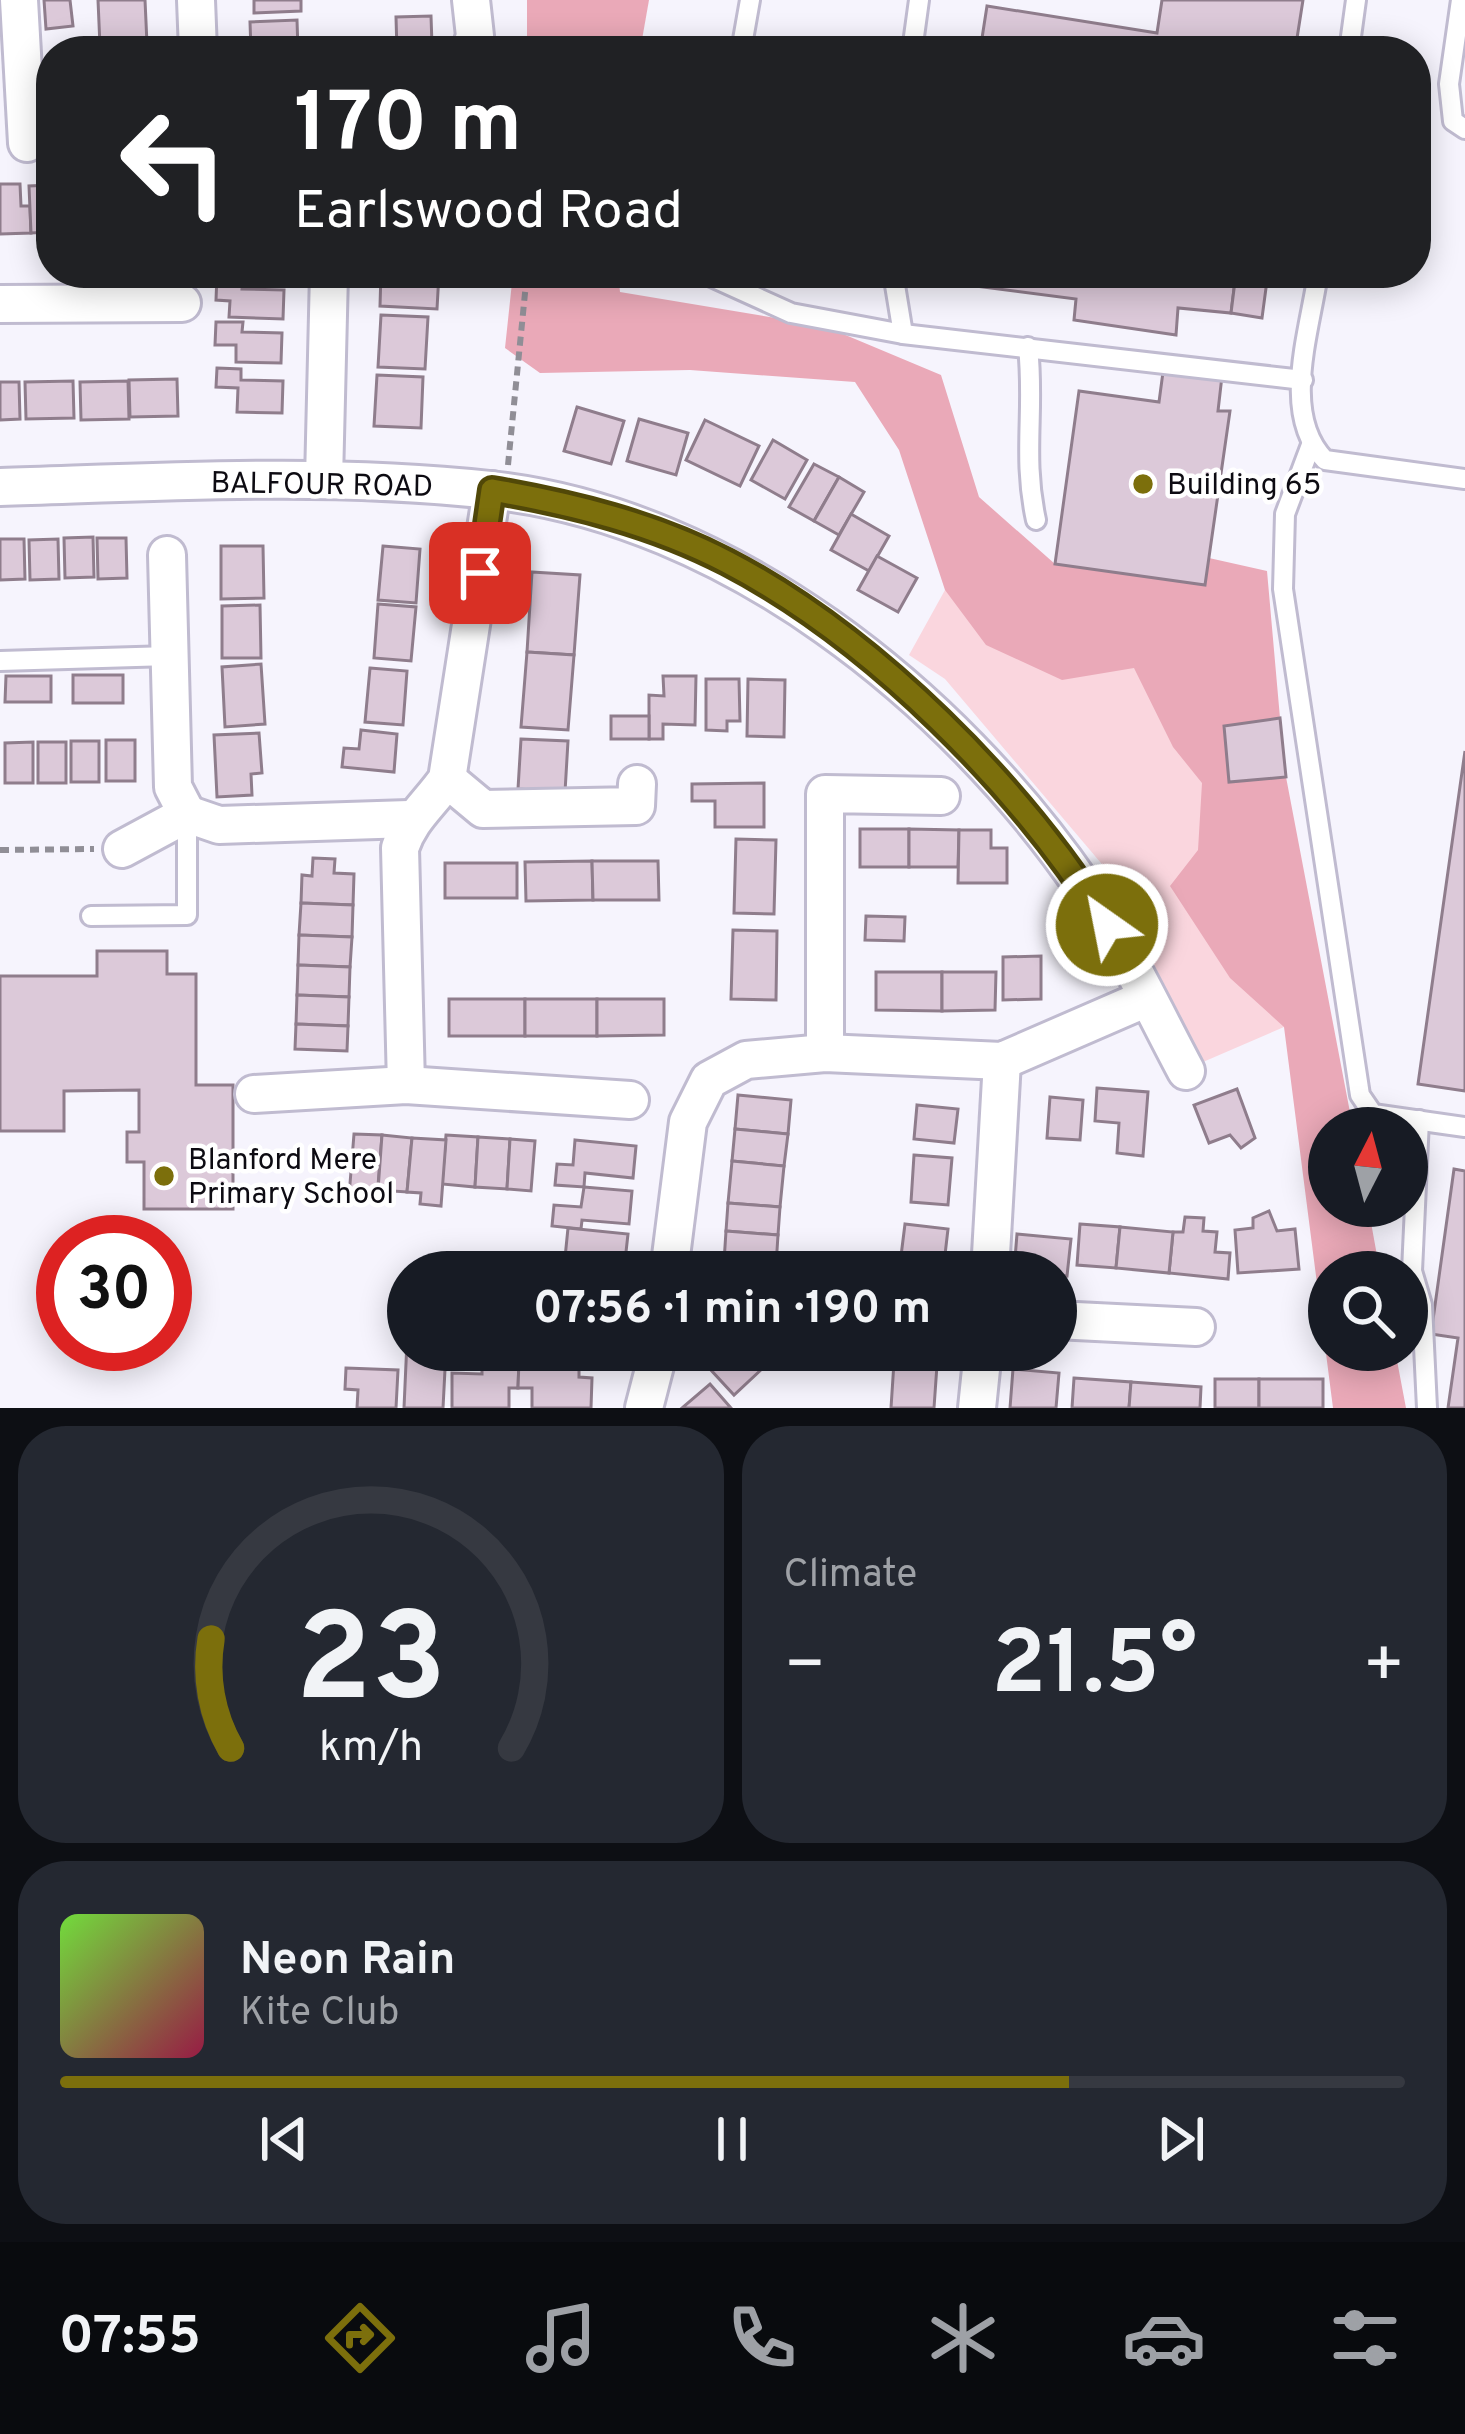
<!DOCTYPE html>
<html lang="en">
<head>
<meta charset="utf-8">
<style>
  body { margin:0; font-family:Overpass,sans-serif; background:#242831; color:#f1f3f6; height:100vh; display:flex; flex-direction:column; font-size:45px; white-space:nowrap }
  * { box-sizing:border-box; margin:0 }
  p { font-size:39px; color:#9ea1a6 }
  .icon { flex:none; width:66px; height:66px; fill:none; stroke:currentColor; stroke-width:2; stroke-linecap:round; stroke-linejoin:round }
  .map { position:relative; height:1408px; overflow:hidden }
  .panel { display:flex; flex-direction:column; gap:18px; padding:18px; background:#0d0f14; flex:1 }
  .panel>* { flex:none }
  .guide { position:absolute; left:36px; top:36px; width:1395px; height:252px; border-radius:48px; box-shadow:0 6px 30px #0003; background:#202124; color:#fff; overflow:hidden }
  .needle { width:78px; rotate:6deg }
  .tools { position:absolute; left:1308px; top:1107px; display:grid; gap:24px }
  .tools a { display:grid; place-items:center; width:120px; height:120px; border-radius:50%; background:#171b24; box-shadow:0 6px 30px #0003; font-size:60px }
  .speed { position:absolute; left:36px; top:1215px; display:flex; gap:24px; font-size:60px; font-weight:700; text-align:center }
  .speed>* { display:grid; place-content:center; width:156px; height:156px; border-radius:50%; background:#171b24; box-shadow:0 6px 30px #0003; line-height:1 }
  .speed .limit { border:18px solid #d22; background:#fff; color:#111 }
  .pin { position:absolute; display:grid; place-items:center; width:102px; height:102px; color:#fff; margin:-51px; border-radius:24px; box-shadow:0 6px 18px #0006 }
  .me { position:absolute; width:132px; margin:-66px; rotate:327deg; stroke-linejoin:round; filter:drop-shadow(0 0 9px #0008) }
  .turn { display:flex; align-items:center; gap:42px; height:252px; padding:0 60px; font-size:54px }
  .turn .icon { width:156px; height:156px; stroke-width:2.5 }
  .turn b { display:block; font-size:84px; line-height:102px }
  .big { font-size:90px; font-weight:700; line-height:1.1 }
  .panel .widget { flex:1; display:flex; flex-direction:column; justify-content:center; gap:18px; min-width:0; padding:0 42px; border-radius:48px; background:#242831 }
  .panel .dial { align-items:center; gap:0 }
  .dial svg { height:312px; overflow:visible; fill:none; stroke:#363941; stroke-width:7; stroke-linecap:round; text-anchor:middle }
  .dial text { fill:#f1f3f6; stroke:none }
  .song { display:flex; align-items:center; gap:36px }
  .cover { width:144px; height:144px; border-radius:18px; background:linear-gradient(135deg,hsl(100 70% 55%),hsl(340 70% 35%)) }
  .played { height:12px; border-radius:6px; background:linear-gradient(90deg,#7c6f0c 75%,#363941 75%) }
  .keys { display:flex; justify-content:space-around; direction:ltr }
  .heat { display:flex; justify-content:space-between; align-items:center; font-size:66px; direction:ltr }
  .panel .tiles { flex:1; display:grid; gap:18px; grid-template-columns:1fr 1fr }
  .widget:last-child { grid-column:span 2 }
  .trip { position:absolute; left:387px; top:1251px; width:690px; height:120px; border-radius:60px; background:#171b24; box-shadow:0 6px 30px #0003; font-weight:700; line-height:120px; text-align:center }
  .tab-bar { display:flex; height:192px; justify-content:space-around; align-items:center; background:#090b0e; color:#9ea1a6 }
  .tab-bar .icon { width:84px; height:84px }
  .tab-bar .on { color:#7c6f0c }
  .tab-bar b { font-size:54px; color:#f1f3f6 }
  .map>svg:first-child { display:block }
  .green { fill:#fad6de }
  .forest { fill:#eaa9b8 }
  .building { fill:#dcc9d9; stroke:#8f7d8c; stroke-width:3 }
  .lines { fill:none; stroke-linecap:round; stroke-linejoin:round }
  .lane-casing { stroke:#c0bbd0; stroke-width:24 }
  .street-casing { stroke:#c0bbd0; stroke-width:42 }
  .path { stroke:#908e96; stroke-width:6; stroke-dasharray:9 6; stroke-linecap:butt }
  .lane { stroke:#fff; stroke-width:18 }
  .street { stroke:#fff; stroke-width:36 }
  .route-casing { stroke:#514808; stroke-width:30 }
  .route { stroke:#7c6f0c; stroke-width:21 }
  .poi-dot { fill:#7c6f0c; stroke:#fff; stroke-width:4.5 }
  .labels { text-anchor:middle; stroke-width:9; stroke-linejoin:round; paint-order:stroke }
  .street-label { font-size:30px; fill:#0d0b12; stroke:#fff }
  .poi-label { font-size:30px; fill:#0d0b12; stroke:#fff; text-anchor:start }
</style>
</head>
<body>
<div class="map">
<svg width="1465" height="1408" viewBox="0 0 1465 1408">
  <rect width="100%" height="100%" fill="#f6f4fd"/>
  <polygon class="green" points="945,590 1192,645 1284,1027 1203,1062 1106,869 945,679 909,655"/>
  <g class="forest">
    <polygon points="527,0 649,0 640,51 527,51"/>
    <polygon points="513,273 618,273 620,292 824,326 941,375 979,497 1055,564 1204,585 1209,558 1267,571 1280,718 1225,726 1229,781 1286,777 1353,1128 1329,1128 1329,1206 1368,1206 1380,1272 1329,1272 1329,1350 1395,1350 1406,1408 1333,1408 1284,1027 1230,978 1170,886 1198,850 1202,783 1173,747 1134,668 1062,680 986,645 945,590 899,450 855,382 690,370 540,373 505,348"/>
  </g>
  <g class="building">
    <polygon points="44,0 70,0 73,26 46,29"/>
    <polygon points="98,0 145,0 147,44 100,46"/>
    <polygon points="254,0 301,0 301,11 254,13"/>
    <polygon points="1162,0 1303,0 1295,51 980,51 987,6 1157,33"/>
    <polygon points="431,16 432,45 426,51 397,51 396,17"/>
    <polygon points="297,20 298,51 251,51 250,22"/>
    <polygon points="0,184 20,184 21,206 30,206 31,233 0,234"/>
    <polygon points="51,185 51,232 31,233 29,186"/>
    <polygon points="381,273 439,273 437,309 380,306"/>
    <polygon points="936,273 1236,273 1231,313 1178,308 1176,335 1074,320 1076,299 936,281"/>
    <polygon points="1236,273 1268,273 1262,318 1231,313"/>
    <polygon points="217,275 243,276 242,289 284,290 283,319 229,317 230,301 216,300"/>
    <polygon points="381,315 428,317 425,369 378,367"/>
    <polygon points="216,322 243,322 242,332 282,333 281,363 236,362 236,345 215,345"/>
    <polygon points="217,368 241,369 241,380 283,381 282,413 237,412 238,388 216,387"/>
    <polygon points="1163,372 1222,376 1218,411 1230,411 1205,585 1055,564 1079,391 1159,402"/>
    <polygon points="377,375 423,377 421,428 374,426"/>
    <polygon points="177,379 178,416 130,417 129,380"/>
    <polygon points="73,381 74,418 26,419 25,382"/>
    <polygon points="128,381 129,419 81,420 80,382"/>
    <polygon points="0,382 19,382 20,419 0,420"/>
    <polygon points="577,407 624,421 611,464 564,451"/>
    <polygon points="639,419 688,433 676,475 627,461"/>
    <polygon points="705,420 759,446 740,486 686,460"/>
    <polygon points="773,440 807,460 785,499 751,480"/>
    <polygon points="814,464 839,477 814,521 789,507"/>
    <polygon points="839,477 864,492 839,535 814,521"/>
    <polygon points="851,514 889,536 869,571 831,550"/>
    <polygon points="93,537 94,577 65,578 64,538"/>
    <polygon points="97,538 126,538 127,578 98,579"/>
    <polygon points="0,539 24,539 25,579 0,580"/>
    <polygon points="58,539 59,579 30,580 29,540"/>
    <polygon points="221,546 263,546 264,598 221,599"/>
    <polygon points="383,546 420,549 416,603 378,600"/>
    <polygon points="877,556 917,578 898,612 858,590"/>
    <polygon points="532,572 580,575 574,655 527,652"/>
    <polygon points="378,604 416,607 411,661 374,658"/>
    <polygon points="260,605 261,658 222,658 222,606"/>
    <polygon points="527,652 574,655 568,730 521,727"/>
    <polygon points="261,664 265,724 225,727 222,667"/>
    <polygon points="370,668 407,671 403,725 365,722"/>
    <rect x="73" y="675" width="50" height="28"/>
    <polygon points="6,676 51,676 51,702 5,702"/>
    <polygon points="663,676 696,676 695,725 663,724 663,739 649,739 649,695 664,696"/>
    <polygon points="706,679 739,679 740,721 727,721 727,731 706,730"/>
    <polygon points="748,679 785,680 784,737 747,736"/>
    <rect x="611" y="716" width="38" height="23"/>
    <polygon points="1280,718 1286,777 1229,782 1224,726"/>
    <polygon points="361,730 397,734 394,772 342,767 344,748 359,749"/>
    <polygon points="259,733 262,773 251,774 252,795 217,797 214,735"/>
    <polygon points="521,739 568,741 565,792 518,789"/>
    <rect x="106" y="740" width="29" height="41"/>
    <rect x="71" y="741" width="28" height="41"/>
    <polygon points="33,742 33,783 5,783 5,743"/>
    <rect x="38" y="742" width="28" height="41"/>
    <polygon points="1465,751 1465,1091 1418,1084"/>
    <polygon points="764,783 764,827 715,827 715,801 692,801 692,784"/>
    <rect x="860" y="829" width="49" height="38"/>
    <polygon points="909,829 959,830 958,867 909,867"/>
    <polygon points="959,830 991,830 991,848 1007,848 1007,883 958,883"/>
    <polygon points="736,839 776,840 774,914 734,913"/>
    <polygon points="313,858 335,859 334,873 354,874 353,905 301,903 302,875 312,876"/>
    <polygon points="592,861 593,900 526,901 525,862"/>
    <polygon points="592,861 658,861 659,900 593,900"/>
    <rect x="445" y="863" width="72" height="35"/>
    <polygon points="301,903 353,905 352,937 299,935"/>
    <polygon points="866,916 905,917 904,941 865,940"/>
    <polygon points="733,930 777,931 776,1000 731,999"/>
    <polygon points="299,935 352,937 350,967 298,965"/>
    <polygon points="97,951 167,951 167,974 196,974 196,1085 233,1085 233,1209 144,1209 144,1162 127,1162 127,1132 139,1132 139,1090 64,1091 64,1131 0,1131 0,976 97,976"/>
    <polygon points="1041,956 1041,999 1003,1000 1003,957"/>
    <polygon points="298,965 350,967 349,997 297,995"/>
    <polygon points="876,972 942,972 942,1011 876,1010"/>
    <polygon points="942,972 996,972 995,1010 942,1011"/>
    <polygon points="297,995 349,997 348,1026 296,1024"/>
    <rect x="449" y="999" width="76" height="37"/>
    <rect x="525" y="999" width="72" height="37"/>
    <polygon points="597,999 664,999 664,1035 597,1036"/>
    <polygon points="296,1024 348,1026 347,1051 295,1049"/>
    <polygon points="1097,1088 1148,1092 1143,1156 1117,1153 1119,1123 1095,1121"/>
    <polygon points="1237,1089 1255,1138 1241,1148 1230,1135 1209,1143 1194,1105"/>
    <polygon points="738,1095 791,1100 788,1134 735,1129"/>
    <polygon points="1050,1097 1083,1100 1080,1140 1047,1138"/>
    <polygon points="917,1105 958,1109 954,1143 914,1139"/>
    <polygon points="735,1129 788,1134 784,1166 732,1161"/>
    <polygon points="354,1134 382,1135 377,1198 349,1196"/>
    <polygon points="382,1135 412,1138 407,1192 378,1190"/>
    <polygon points="446,1135 478,1137 475,1187 442,1184"/>
    <polygon points="478,1137 510,1139 507,1189 475,1187"/>
    <polygon points="412,1138 446,1140 441,1206 420,1204 421,1193 407,1192"/>
    <polygon points="510,1139 535,1141 531,1191 507,1189"/>
    <polygon points="575,1140 636,1146 633,1178 585,1173 584,1187 555,1185 557,1164 573,1165"/>
    <polygon points="914,1155 952,1158 948,1205 911,1202"/>
    <polygon points="732,1161 784,1166 780,1207 728,1203"/>
    <polygon points="1454,1169 1465,1171 1465,1408 1448,1408 1458,1338 1431,1334"/>
    <polygon points="584,1187 632,1191 629,1224 582,1220 581,1229 552,1226 554,1205 581,1207"/>
    <polygon points="728,1203 780,1207 778,1235 726,1231"/>
    <polygon points="1269,1211 1277,1231 1295,1229 1299,1269 1238,1273 1235,1230 1253,1228 1253,1218"/>
    <polygon points="1185,1217 1204,1218 1203,1231 1217,1232 1215,1252 1230,1253 1228,1279 1169,1273 1173,1232 1183,1232"/>
    <polygon points="905,1224 948,1229 943,1272 899,1272"/>
    <polygon points="1080,1224 1120,1227 1116,1268 1077,1265"/>
    <polygon points="1120,1227 1173,1232 1169,1273 1116,1268"/>
    <polygon points="568,1228 628,1234 624,1270 582,1266 581,1272 547,1272 549,1257 565,1258"/>
    <polygon points="726,1231 778,1235 776,1266 724,1262"/>
    <polygon points="1017,1234 1071,1239 1067,1276 1014,1271"/>
    <polygon points="724,1262 776,1266 775,1272 723,1272"/>
    <polygon points="407,1341 408,1350 446,1350 443,1408 404,1408"/>
    <polygon points="704,1350 749,1350 764,1367 734,1395 698,1356"/>
    <polygon points="482,1359 519,1360 518,1388 509,1388 509,1408 452,1408 452,1373 482,1374"/>
    <polygon points="519,1360 579,1360 579,1377 592,1378 591,1408 532,1408 532,1388 518,1388"/>
    <polygon points="894,1362 937,1365 934,1408 891,1408"/>
    <polygon points="346,1368 398,1370 396,1408 357,1408 358,1390 345,1389"/>
    <polygon points="1013,1369 1059,1373 1056,1408 1010,1408"/>
    <polygon points="1074,1378 1131,1382 1129,1408 1072,1408"/>
    <rect x="1215" y="1379" width="44" height="29"/>
    <rect x="1259" y="1379" width="64" height="29"/>
    <polygon points="1131,1382 1201,1387 1200,1408 1129,1408"/>
    <polygon points="710,1384 731,1408 682,1408"/>
  </g>
  <g class="lines">
    <g class="lane-casing">
      <g id="lane">
        <polyline points="1461,0 1449,84 1453,121 1465,129"/>
        <polyline points="741,51 750,0"/>
        <polyline points="912,51 919,0"/>
        <polyline points="1349,51 1356,0"/>
        <polyline points="703,273 791,313 903,334 1303,380"/>
        <polyline points="893,273 903,334"/>
        <path d="M1318 273C1310 331 1280 414 1325 460L1465 479"/>
        <path d="M1028 347C1035 410 1022 456 1036 520"/>
        <polyline points="1311,445 1285,514 1283,589 1360,1095 1373,1114 1465,1127"/>
        <polyline points="0,661 170,656"/>
        <polyline points="91,916 187,915 187,814"/>
        <polyline points="1419,1120 1412,1271 1422,1305 1427,1408"/>
      </g>
    </g>
    <g class="street-casing">
      <g id="street">
        <polyline points="19,0 27,143"/>
        <polyline points="196,0 198,51"/>
        <polyline points="470,51 475,36 471,0"/>
        <polyline points="0,304 182,303"/>
        <polyline points="324,480 329,273"/>
        <path d="M0 487C163 482 328 472 490 490 729 516 952 696 1084 888 1124 946 1153 1009 1186 1071"/>
        <polyline points="167,555 173,787 187,814"/>
        <polyline points="447,779 483,809 636,806 637,784"/>
        <polyline points="122,849 187,814 219,825 409,819"/>
        <polyline points="825,1053 825,794 941,796"/>
        <path d="M406 1085 400 848C410 818 429 805 447 779L492 490"/>
        <polyline points="254,1094 406,1085 630,1100"/>
        <polyline points="669,1272 688,1122 709,1080 746,1060 825,1053 1002,1061 1147,998"/>
        <polyline points="990,1272 1002,1061"/>
        <polyline points="1056,1320 1196,1327"/>
        <polyline points="644,1408 659,1350"/>
        <polyline points="977,1408 983,1350"/>
      </g>
    </g>
    <g class="path">
      <polyline points="508,465 527,273"/>
      <polyline points="0,850 94,849"/>
    </g>
    <use href="#lane" class="lane"/>
    <use href="#street" class="street"/>
  </g>
  <g class="lines">
    <g class="route-casing">
      <path id="route" d="M480 573 492 490C573 504 654 524 727 562 873 638 1020 786 1107 925"/>
    </g>
    <use href="#route" class="route"/>
  </g>
  <g class="poi-dot">
    <circle cx="1143" cy="484" r="12"/>
    <circle cx="164" cy="1176" r="12"/>
  </g>
  <g class="labels">
    <g class="street-label">
      <text transform="translate(322 484) rotate(1)" y="10">BALFOUR ROAD</text>
    </g>
    <g class="poi-label">
      <text x="1167" y="494">Building 65</text>
      <text x="188" y="1169">Blanford Mere<tspan x="188" dy="34">Primary School</tspan></text>
    </g>
  </g>
</svg>
<div class="tools">
<a><svg class="needle" viewBox="-14 -14 28 28"><path d="M0-13l5 13h-10z" fill="#e53935"/><path d="M0 13l5-13h-10z" fill="#9ea1a6"/></svg></a>
<a><svg class="icon" aria-label="search" viewBox="0 0 24 24"><circle cx="10" cy="10" r="6"/><path d="M15 15l6 6"/></svg></a>
</div>
<div class="speed"><div class="limit">30</div></div>
<div class="pin" style="left:480px;top:573px;background:#d93025"><svg class="icon" aria-label="arrive" viewBox="0 0 24 24"><path d="M6 21V4h12l-3 4 3 4H6"/></svg></div>
<svg class="me" style="left:1107px;top:925px" viewBox="-20 -20 40 40"><circle r="17" fill="#7c6f0c" stroke="#fff" stroke-width="3"/><path d="M0-11L8 9 0 5-8 9z" fill="#fff"/></svg>
<div class="trip">07:56 · 1 min · 190 m</div>
<div class="guide">
<div class="turn"><svg class="icon" aria-label="left" viewBox="0 0 24 24"><path d="M17 20v-9H6M10 6l-5 5 5 5"/></svg><div><b>170 m</b>Earlswood Road</div></div>
</div>
</div>
<section class="panel">
<div class="tiles">
<div class="widget dial"><svg viewBox="0 0 100 80">
<path d="M14 69A42 42 0 1 1 86 69"/>
<path d="M14 69A42 42 0 0 1 9 41" stroke="#7c6f0c"/>
<text x="50" y="56" font-size="32" font-weight="700">23</text>
<text x="50" y="72" font-size="11">km/h</text>
</svg></div>
<div class="widget"><p>Climate</p>
<div class="heat"><a>−</a><b class="big">21.5°</b><a>+</a></div>
</div>
<div class="widget">
<div class="song"><i class="cover"></i><div><b>Neon Rain</b><p>Kite Club</p></div></div>
<div class="played"></div>
<div class="keys"><svg class="icon" aria-label="previous" viewBox="0 0 24 24"><path d="M18 5L8 12l10 7zM5 5v14"/></svg><svg class="icon" aria-label="pause" viewBox="0 0 24 24"><path d="M8 5v14M16 5v14"/></svg><svg class="icon" aria-label="next" viewBox="0 0 24 24"><path d="M6 5l10 7-10 7zM19 5v14"/></svg></div>
</div>
</div>
</section>
<nav class="tab-bar">
<b>07:55</b>
<svg class="icon on" aria-label="directions" viewBox="0 0 24 24"><path d="M12 3l9 9-9 9-9-9zM9 14v-3h6M13 9l2 2-2 2"/></svg>
<svg class="icon" aria-label="music" viewBox="0 0 24 24"><path d="M9 18V5l10-2v13"/><circle cx="6" cy="18" r="3"/><circle cx="16" cy="16" r="3"/></svg>
<svg class="icon" aria-label="phone" viewBox="0 0 24 24"><path d="M5 4h4l2 5-3 2q2 4 5 5l2-3 5 2v4C11 20 4 13 5 4z"/></svg>
<svg class="icon" aria-label="climate" viewBox="0 0 24 24"><path d="M12 3v18M4 7l16 10M4 17L20 7"/></svg>
<svg class="icon" aria-label="car" viewBox="0 0 24 24"><path d="M5 17H2v-5l4-1 3-4h7l3 4 3 1v5h-3M9 17h6M6 11h13"/><circle cx="7" cy="17" r="2"/><circle cx="17" cy="17" r="2"/></svg>
<svg class="icon" aria-label="filters" viewBox="0 0 24 24"><path d="M4 7h16M4 17h16"/><circle cx="9" cy="7" r="2"/><circle cx="15" cy="17" r="2"/></svg>
</nav>
</body>
</html>
